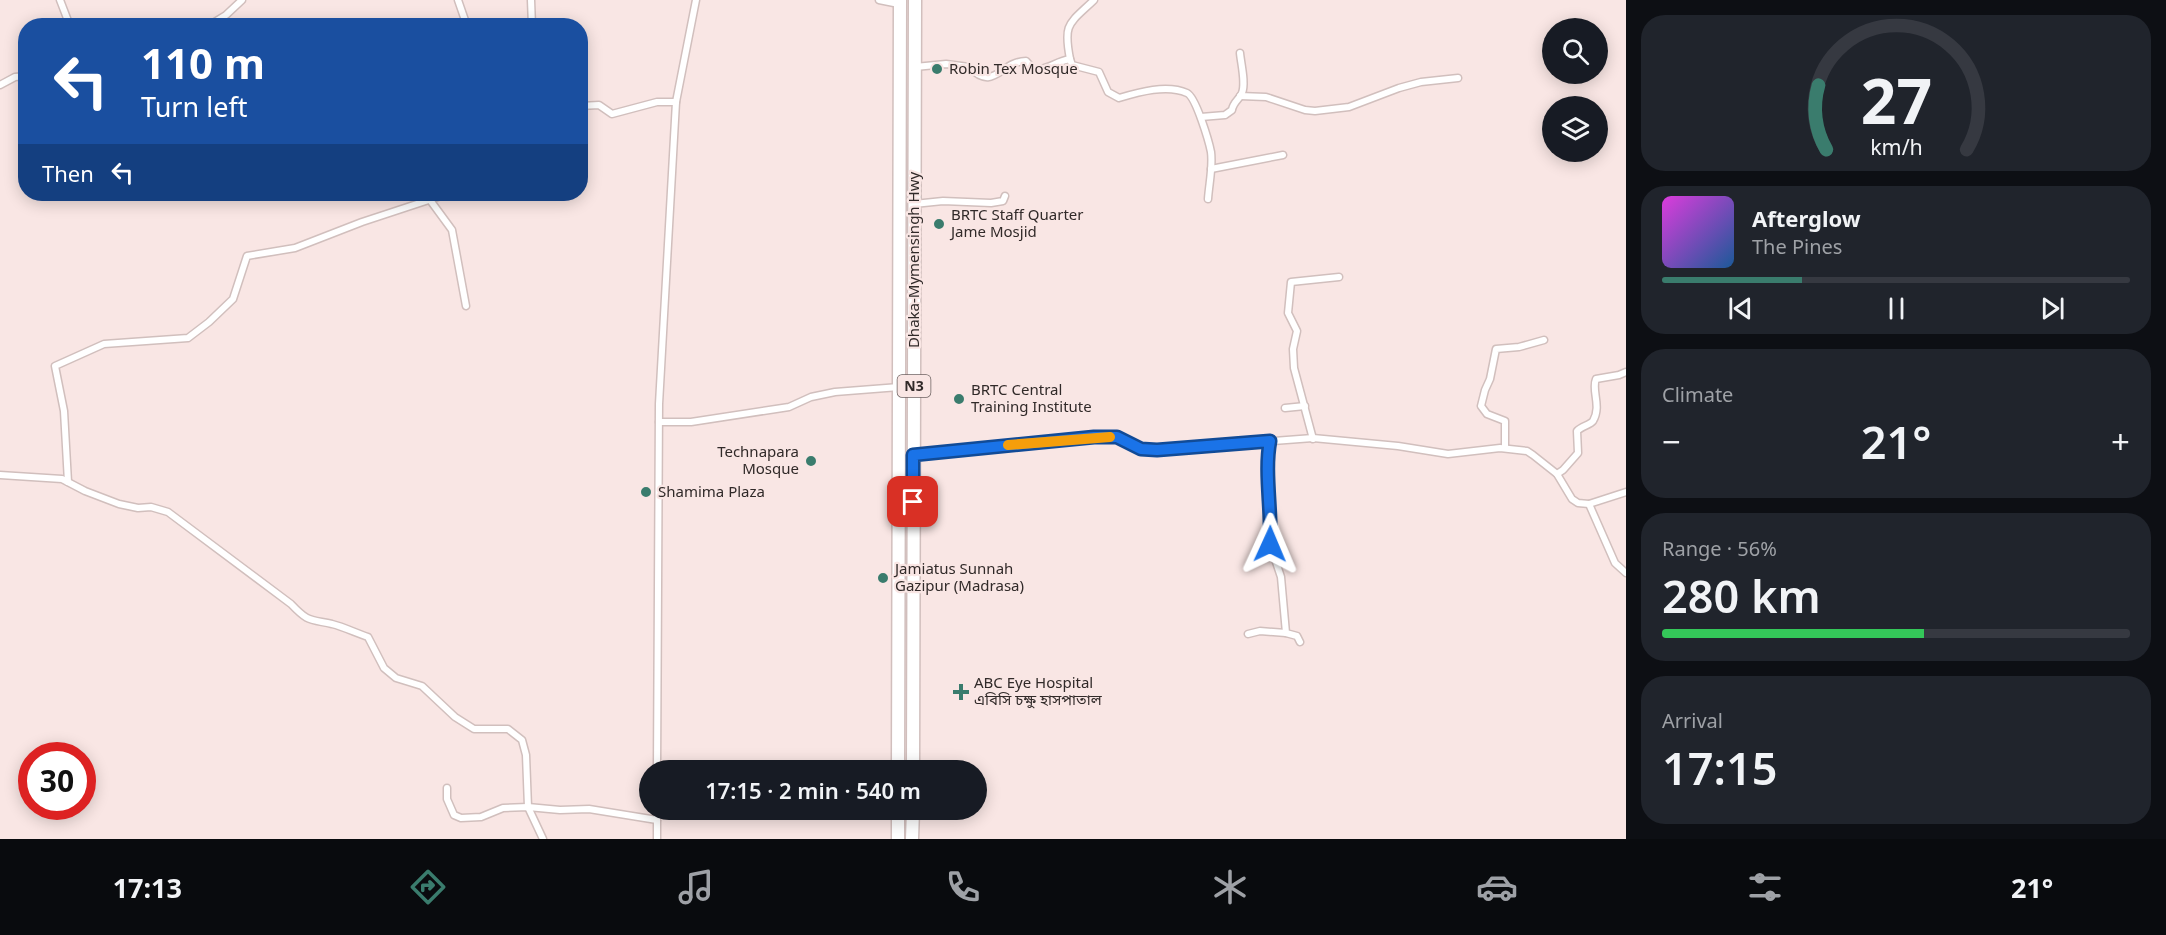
<!DOCTYPE html>
<html lang="en">
<head>
<meta charset="utf-8">
<style>
  body { margin:0; font-family:"Noto Sans","Noto Sans Bengali",sans-serif; background:#20242c; color:#f1f3f6; height:100vh; display:flex; flex-direction:column; font-size:22px; white-space:nowrap }
  * { box-sizing:border-box; margin:0 }
  p { font-size:20px; color:#9ea1a6 }
  .icon { flex:none; width:33px; height:33px; fill:none; stroke:currentColor; stroke-width:2; stroke-linecap:round; stroke-linejoin:round }
  .map { position:relative; flex:1; overflow:hidden }
  .panel { display:flex; flex-direction:column; gap:15px; padding:15px; background:#0d0f14; width:540px }
  .panel>* { flex:none }
  .guide { position:absolute; left:18px; top:18px; width:570px; height:183px; border-radius:24px; box-shadow:0 3px 15px #0003; background:#1a4fa0; color:#fff; overflow:hidden }
  .controls { position:absolute; left:1542px; top:18px; display:grid; gap:12px }
  .controls a { display:grid; place-items:center; width:66px; height:66px; border-radius:50%; background:#171b24; box-shadow:0 3px 15px #0003; font-size:30px }
  .speed { position:absolute; left:18px; top:742px; display:flex; gap:12px; font-size:30px; font-weight:700; text-align:center }
  .speed>* { display:grid; place-content:center; width:78px; height:78px; border-radius:50%; background:#171b24; box-shadow:0 3px 15px #0003; line-height:1 }
  .speed .limit { border:9px solid #d22; background:#fff; color:#111 }
  .pin { position:absolute; display:grid; place-items:center; width:51px; height:51px; color:#fff; margin:-26px; border-radius:12px; box-shadow:0 3px 9px #0006 }
  .me { position:absolute; width:66px; margin:-33px; rotate:1deg; stroke-linejoin:round; filter:drop-shadow(0 0 4px #0008) }
  .turn { display:flex; align-items:center; gap:21px; height:126px; padding:0 24px; font-size:27px }
  .turn .icon { width:78px; height:78px; stroke-width:2.5 }
  .turn b { display:block; font-size:42px; line-height:51px }
  .then { display:flex; align-items:center; height:57px; padding:0 24px; background:#0003; gap:12px; font-size:22px }
  .big { font-size:45px; font-weight:600; line-height:1.1 }
  .panel .widget { flex:1; display:flex; flex-direction:column; justify-content:center; gap:9px; min-width:0; padding:0 21px; border-radius:24px; background:#20242c }
  .panel .dial { align-items:center; gap:0 }
  .dial svg { height:156px; overflow:visible; fill:none; stroke:#363941; stroke-width:7; stroke-linecap:round; text-anchor:middle }
  .dial text { fill:#f1f3f6; stroke:none }
  .song { display:flex; align-items:center; gap:18px }
  .cover { width:72px; height:72px; border-radius:9px; background:linear-gradient(135deg,hsl(300 70% 55%),hsl(210 70% 35%)) }
  .played { height:6px; border-radius:3px; background:linear-gradient(90deg,#3a7c6d 30%,#363941 30%) }
  .keys { display:flex; justify-content:space-around; direction:ltr }
  .heat { display:flex; justify-content:space-between; align-items:center; font-size:33px; direction:ltr }
  .charge { height:9px; border-radius:4px; background:linear-gradient(90deg,#34c759 56%,#363941 0) }
  .trip { position:absolute; left:639px; top:760px; width:348px; height:60px; border-radius:30px; background:#171b24; box-shadow:0 3px 15px #0003; font-weight:600; line-height:60px; text-align:center }
  .dock { display:flex; height:96px; justify-content:space-around; align-items:center; background:#090b0e; color:#9ea1a6 }
  .dock .icon { width:42px; height:42px }
  .dock .on { color:#3a7c6d }
  .dock b { font-size:27px; color:#f1f3f6 }
  main { display:flex; flex:1; min-height:0 }
  .map>svg:first-child { display:block }
  .lines { fill:none; stroke-linecap:round; stroke-linejoin:round }
  .street-casing { stroke:#d1bfbd; stroke-width:9 }
  .highway-casing { stroke:#d1bfbd; stroke-width:15 }
  .street { stroke:#fff; stroke-width:6 }
  .highway { stroke:#fff; stroke-width:12 }
  .route-casing { stroke:#114b97; stroke-width:15 }
  .route { stroke:#1a73e8; stroke-width:10 }
  .slow { stroke:#f59e0b; stroke-width:10 }
  .poi-dot { fill:#3a7c6d; stroke:#f9e6e4; stroke-width:2 }
  .labels { text-anchor:middle; stroke-width:4.5; stroke-linejoin:round; paint-order:stroke }
  .shield { fill:#f9e6e4; stroke:#6d6261; stroke-width:1.5 }
  .shield-label { font-size:14px; font-weight:bold; fill:#312a29 }
  .poi-label { font-size:15px; fill:#312a29; stroke:#f9e6e4; text-anchor:start }
  .street-label { font-size:15px; fill:#312a29; stroke:#f9e6e4 }
</style>
</head>
<body>
<main>
<div class="map">
<svg width="1626" height="839" viewBox="0 0 1626 839">
  <rect width="100%" height="100%" fill="#f9e6e4"/>
  <g class="lines">
    <g class="street-casing">
      <g id="street">
        <polyline points="60,0 70,26"/>
        <polyline points="458,0 467,26"/>
        <polyline points="531,0 532,26"/>
        <polyline points="879,0 899,4"/>
        <polyline points="208,26 226,15 242,0"/>
        <path d="M1070 59C1063 23 1069 24 1094 0"/>
        <path d="M915 67 946 64 969 67C994 93 1001 61 1026 61L1034 70C1049 70 1056 61 1070 59L1072 65 1099 72 1108 92 1119 98C1139 92 1167 84 1187 93 1196 97 1209 142 1211 152 1213 167 1209 184 1208 199"/>
        <polyline points="0,85 15,77 26,76"/>
        <polyline points="1240,96 1266,97 1305,110 1315,111 1349,107 1399,88 1421,82 1458,78"/>
        <polyline points="580,106 599,105 612,114 657,102 676,102"/>
        <path d="M1201 117 1225 115 1232 110C1233 102 1239 100 1242 93 1246 83 1241 64 1240 53"/>
        <polyline points="1211,169 1283,155"/>
        <polyline points="430,200 452,230 466,306"/>
        <polyline points="914,204 943,201 991,203 1003,201 1005,196"/>
        <polyline points="1285,408 1305,406"/>
        <polyline points="659,422 691,422 789,407 811,397 835,392 899,387"/>
        <polyline points="1313,439 1294,368 1293,349 1297,331 1288,313 1291,282 1339,277"/>
        <polyline points="1270,441 1267,458 1270,503 1270,544 1281,577 1286,633 1297,636 1300,642"/>
        <polyline points="1505,448 1505,421 1487,414 1481,406 1485,390 1490,379 1496,349 1519,347 1544,340"/>
        <polyline points="914,455 1094,437 1117,437 1141,449 1157,450 1313,438 1398,446 1448,454 1500,448 1527,451 1533,455 1557,474 1572,499 1578,503 1589,504 1626,492"/>
        <path d="M1557 474 1563 470 1578 453 1577 431C1582 426 1590 425 1593 421 1602 406 1591 390 1596 379L1619 375 1626 372"/>
        <path d="M0 475 62 479 85 491 119 504 138 508 151 507 168 512 291 604C308 622 309 619 332 624 344 627 356 633 368 637L384 668 396 678 422 686 455 717 474 729H508L522 740 526 755 528 807 543 839"/>
        <polyline points="68,482 64,411 55,366 104,344 188,338 209,322 233,299 247,256 295,248 362,222 447,194"/>
        <polyline points="1589,504 1615,563 1626,573"/>
        <polyline points="1248,634 1260,631 1286,633"/>
        <polyline points="657,771 659,404 676,102 696,0"/>
        <polyline points="447,788 447,799 454,815 461,818 481,817 503,808 528,807 560,810 589,809 657,820"/>
        <polyline points="657,839 657,810"/>
      </g>
    </g>
    <g class="highway-casing">
      <g id="highway">
        <polyline points="898,771 900,0"/>
        <polyline points="913,771 915,0"/>
        <polyline points="898,839 898,810"/>
        <polyline points="912,839 913,810"/>
      </g>
    </g>
    <use href="#street" class="street"/>
    <use href="#highway" class="highway"/>
  </g>
  <g class="lines">
    <g class="route-casing">
      <path id="route" d="M913 502V455L1094 437H1117L1141 449 1157 450 1270 441C1264 472 1272 511 1270 544"/>
    </g>
    <use href="#route" class="route"/>
    <polyline class="slow" points="1008,445 1110,437"/>
  </g>
  <g class="poi-dot">
    <circle cx="937" cy="69" r="6"/>
    <circle cx="939" cy="224" r="6"/>
    <circle cx="959" cy="399" r="6"/>
    <circle cx="811" cy="461" r="6"/>
    <circle cx="646" cy="492" r="6"/>
    <circle cx="883" cy="578" r="6"/>
    <path d="M958 683h6v6h6v6h-6v6h-6v-6h-6v-6h6z"/>
  </g>
  <g class="labels">
    <rect class="shield" x="897.5" y="375" width="33" height="22" rx="4.5"/>
    <g class="shield-label">
      <text x="914" y="391">N3</text>
    </g>
    <g class="poi-label">
      <text x="949" y="74">Robin Tex Mosque</text>
      <text x="951" y="220">BRTC Staff Quarter<tspan x="951" dy="17">Jame Mosjid</tspan></text>
      <text x="971" y="395">BRTC Central<tspan x="971" dy="17">Training Institute</tspan></text>
      <text x="799" y="457" text-anchor="end">Technapara<tspan x="799" dy="17">Mosque</tspan></text>
      <text x="658" y="497">Shamima Plaza</text>
      <text x="895" y="574">Jamiatus Sunnah<tspan x="895" dy="17">Gazipur (Madrasa)</tspan></text>
      <text x="974" y="688">ABC Eye Hospital<tspan x="974" dy="17">এবিসি চক্ষু হাসপাতাল</tspan></text>
    </g>
    <g class="street-label">
      <text transform="translate(914 260) rotate(-90)" y="5">Dhaka-Mymensingh Hwy</text>
    </g>
  </g>
</svg>
<div class="controls">
<a><svg class="icon" aria-label="search" viewBox="0 0 24 24"><circle cx="10" cy="10" r="6"/><path d="M15 15l6 6"/></svg></a>
<a><svg class="icon" aria-label="layers" viewBox="0 0 24 24"><path d="M12 4l9 5-9 5-9-5zM3 14l9 5 9-5"/></svg></a>
</div>
<div class="speed"><div class="limit">30</div></div>
<div class="pin" style="left:913px;top:502px;background:#d93025"><svg class="icon" aria-label="arrive" viewBox="0 0 24 24"><path d="M6 21V4h12l-3 4 3 4H6"/></svg></div>
<svg class="me" style="left:1270px;top:544px" viewBox="-20 -20 40 40"><path d="M0-17L14 15 0 8-14 15z" fill="#1a73e8" stroke="#fff" stroke-width="4"/></svg>
<div class="trip">17:15 · 2 min · 540 m</div>
<div class="guide">
<div class="turn"><svg class="icon" aria-label="left" viewBox="0 0 24 24"><path d="M17 20v-9H6M10 6l-5 5 5 5"/></svg><div><b>110 m</b>Turn left</div></div>
<div class="then">Then<svg class="icon" aria-label="left" viewBox="0 0 24 24"><path d="M17 20v-9H6M10 6l-5 5 5 5"/></svg></div>
</div>
</div>
<section class="panel">
<div class="widget dial"><svg viewBox="0 0 100 80">
<path d="M14 69A42 42 0 1 1 86 69"/>
<path d="M14 69A42 42 0 0 1 10 36" stroke="#3a7c6d"/>
<text x="50" y="56" font-size="32" font-weight="700">27</text>
<text x="50" y="72" font-size="11">km/h</text>
</svg></div>
<div class="widget">
<div class="song"><i class="cover"></i><div><b>Afterglow</b><p>The Pines</p></div></div>
<div class="played"></div>
<div class="keys"><svg class="icon" aria-label="previous" viewBox="0 0 24 24"><path d="M18 5L8 12l10 7zM5 5v14"/></svg><svg class="icon" aria-label="pause" viewBox="0 0 24 24"><path d="M8 5v14M16 5v14"/></svg><svg class="icon" aria-label="next" viewBox="0 0 24 24"><path d="M6 5l10 7-10 7zM19 5v14"/></svg></div>
</div>
<div class="widget"><p>Climate</p>
<div class="heat"><a>−</a><b class="big">21°</b><a>+</a></div>
</div>
<div class="widget"><p>Range · 56%</p><b class="big">280 km</b><div class="charge"></div></div>
<div class="widget"><p>Arrival</p><b class="big">17:15</b></div>
</section>
</main>
<nav class="dock">
<b>17:13</b>
<svg class="icon on" aria-label="directions" viewBox="0 0 24 24"><path d="M12 3l9 9-9 9-9-9zM9 14v-3h6M13 9l2 2-2 2"/></svg>
<svg class="icon" aria-label="music" viewBox="0 0 24 24"><path d="M9 18V5l10-2v13"/><circle cx="6" cy="18" r="3"/><circle cx="16" cy="16" r="3"/></svg>
<svg class="icon" aria-label="phone" viewBox="0 0 24 24"><path d="M5 4h4l2 5-3 2q2 4 5 5l2-3 5 2v4C11 20 4 13 5 4z"/></svg>
<svg class="icon" aria-label="climate" viewBox="0 0 24 24"><path d="M12 3v18M4 7l16 10M4 17L20 7"/></svg>
<svg class="icon" aria-label="car" viewBox="0 0 24 24"><path d="M5 17H2v-5l4-1 3-4h7l3 4 3 1v5h-3M9 17h6M6 11h13"/><circle cx="7" cy="17" r="2"/><circle cx="17" cy="17" r="2"/></svg>
<svg class="icon" aria-label="filters" viewBox="0 0 24 24"><path d="M4 7h16M4 17h16"/><circle cx="9" cy="7" r="2"/><circle cx="15" cy="17" r="2"/></svg>
<b>21°</b>
</nav>
</body>
</html>
